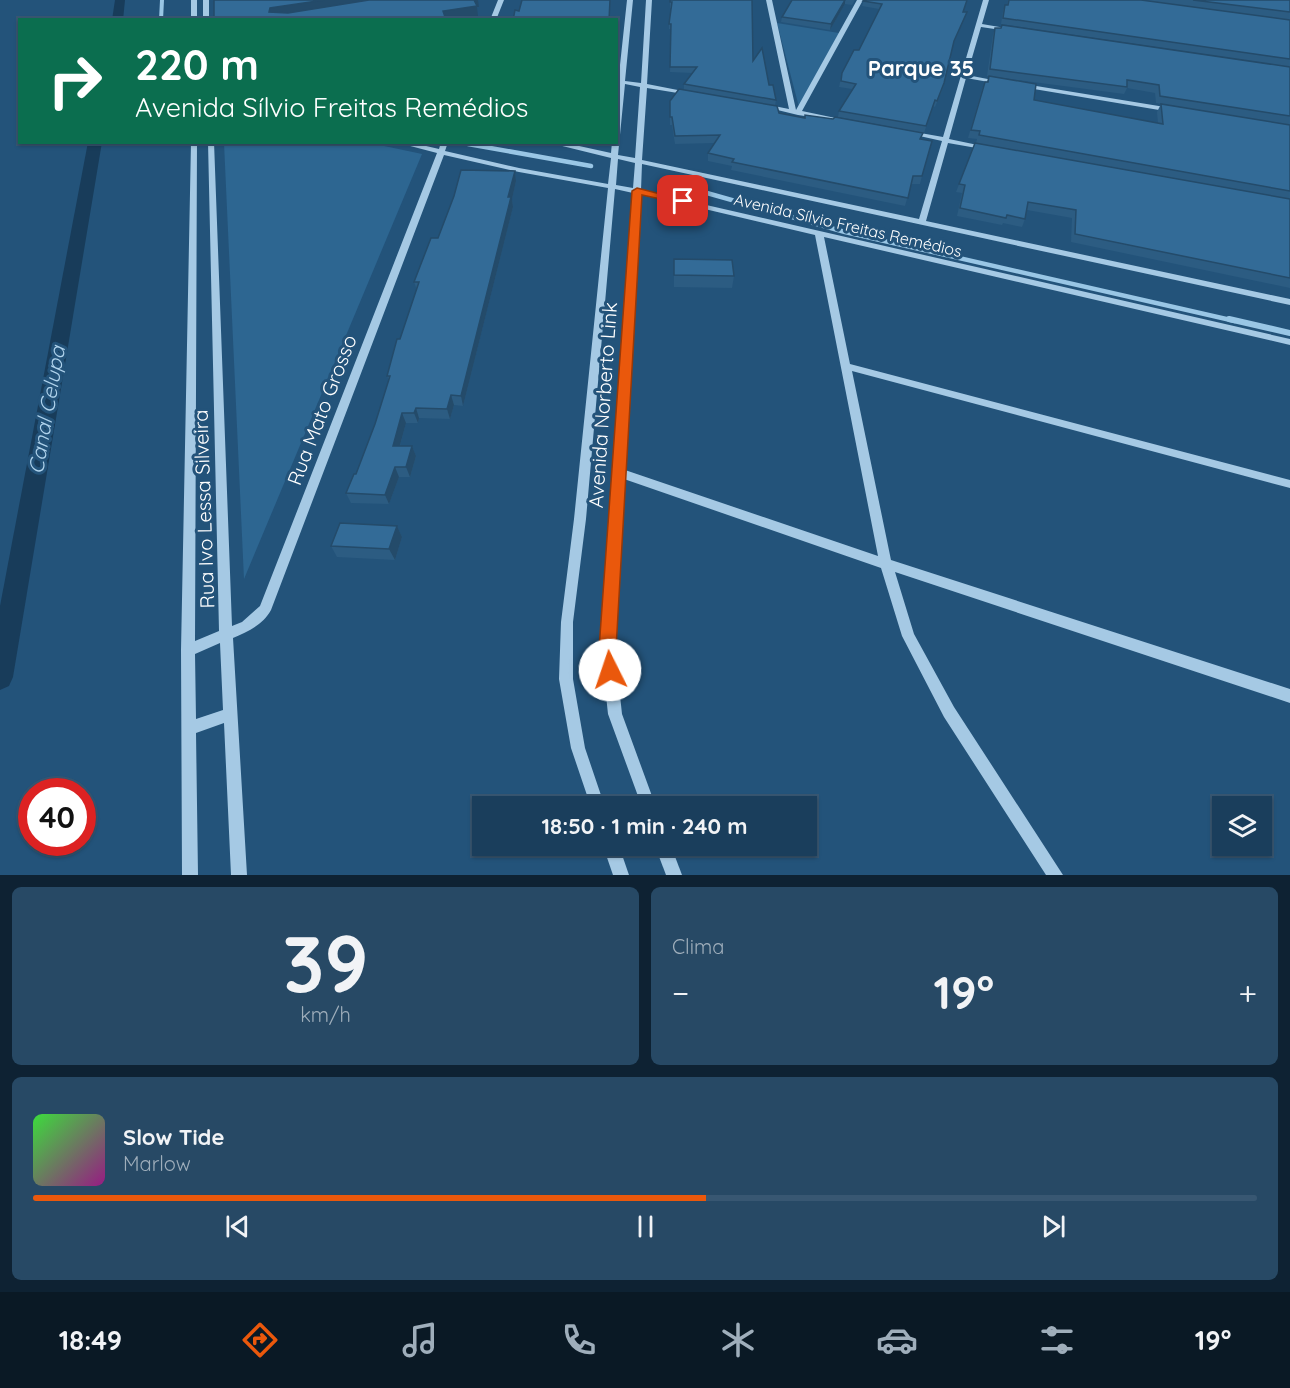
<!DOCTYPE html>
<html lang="pt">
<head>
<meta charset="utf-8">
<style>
  body { margin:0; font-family:Quicksand,sans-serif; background:#274965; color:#f1f3f6; height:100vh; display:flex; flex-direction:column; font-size:22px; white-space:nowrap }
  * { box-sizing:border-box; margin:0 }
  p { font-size:20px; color:#9faebb }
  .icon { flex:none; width:33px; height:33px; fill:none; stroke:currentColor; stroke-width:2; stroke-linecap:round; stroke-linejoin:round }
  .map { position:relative; height:875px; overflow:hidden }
  .details { display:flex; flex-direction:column; gap:12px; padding:12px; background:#0e2233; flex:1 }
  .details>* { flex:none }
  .hud { position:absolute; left:18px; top:18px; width:600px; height:126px; border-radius:0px; box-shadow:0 2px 4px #0004,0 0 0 2px #385772; background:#0b6e4f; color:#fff; overflow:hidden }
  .controls { position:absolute; left:1212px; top:796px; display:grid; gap:12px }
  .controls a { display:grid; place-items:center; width:60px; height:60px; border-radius:0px; background:#1a3e5c; box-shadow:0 2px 4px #0004,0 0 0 2px #385772; font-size:30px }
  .speed { position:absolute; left:18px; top:778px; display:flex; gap:12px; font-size:30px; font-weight:700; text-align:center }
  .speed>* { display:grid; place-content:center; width:78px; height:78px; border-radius:50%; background:#1a3e5c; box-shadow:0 2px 4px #0004,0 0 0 2px #385772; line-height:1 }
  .speed .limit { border:9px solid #d22; background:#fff; color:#111 }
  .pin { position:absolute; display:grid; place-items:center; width:51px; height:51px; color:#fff; margin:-26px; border-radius:12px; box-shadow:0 3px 9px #0006 }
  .me { position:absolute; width:66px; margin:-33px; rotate:356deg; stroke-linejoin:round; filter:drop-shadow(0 0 4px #0008) }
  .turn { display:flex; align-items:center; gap:21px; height:126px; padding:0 18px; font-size:27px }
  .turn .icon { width:78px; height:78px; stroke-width:2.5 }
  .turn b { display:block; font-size:42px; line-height:51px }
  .big { font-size:45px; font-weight:700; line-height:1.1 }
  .details .widget { flex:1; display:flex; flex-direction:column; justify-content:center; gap:9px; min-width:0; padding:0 21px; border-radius:9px; background:#274965 }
  .details .dial { align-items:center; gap:0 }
  .dial b { font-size:78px; line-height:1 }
  .song { display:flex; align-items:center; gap:18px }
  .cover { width:72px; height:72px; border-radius:9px; background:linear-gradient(135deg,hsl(120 70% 55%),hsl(310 70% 35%)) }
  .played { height:6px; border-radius:3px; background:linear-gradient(90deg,#ea580c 55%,#385772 55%) }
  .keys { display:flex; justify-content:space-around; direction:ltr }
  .heat { display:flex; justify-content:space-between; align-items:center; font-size:33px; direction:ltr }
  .details .tiles { flex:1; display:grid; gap:12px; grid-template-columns:1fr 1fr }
  .widget:last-child { grid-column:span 2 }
  .trip { position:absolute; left:472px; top:796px; width:345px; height:60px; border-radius:0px; background:#1a3e5c; box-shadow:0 2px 4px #0004,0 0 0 2px #385772; font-weight:700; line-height:60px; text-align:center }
  .tabs { display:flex; height:96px; justify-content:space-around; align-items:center; background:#0a1925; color:#9faebb }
  .tabs .icon { width:42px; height:42px }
  .tabs .current { color:#ea580c }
  .tabs b { font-size:27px; color:#f1f3f6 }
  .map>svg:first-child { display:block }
  .green { fill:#2d6691 }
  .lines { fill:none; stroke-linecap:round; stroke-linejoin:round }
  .stream-far2 { stroke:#99c6e5; stroke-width:4 }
  .stream-far1 { stroke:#99c6e5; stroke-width:4.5 }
  .stream { stroke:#99c6e5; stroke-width:6 }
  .canal { fill:#183c5a; fill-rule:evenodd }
  .minor { fill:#a5c9e4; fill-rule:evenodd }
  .wall { fill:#2c5c82 }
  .shaded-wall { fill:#244b6a }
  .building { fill:#336b97; stroke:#244b6a; stroke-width:1.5 }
  .route { fill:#ea580c; stroke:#983908; stroke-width:1.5 }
  .labels { text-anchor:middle; stroke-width:6; stroke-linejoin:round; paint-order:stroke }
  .far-street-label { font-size:16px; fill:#fff; stroke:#23537a }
  .street-label { font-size:20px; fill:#fff; stroke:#23537a }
  .water-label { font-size:21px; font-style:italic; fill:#b0d3ec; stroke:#23537a }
  .far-district-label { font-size:22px; font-weight:bold; fill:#fff; stroke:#23537a }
</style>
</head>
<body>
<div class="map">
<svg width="1290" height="875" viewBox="0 0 1290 875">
  <rect width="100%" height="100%" fill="#23537a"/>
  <g class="green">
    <polygon points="777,23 839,33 799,107"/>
    <polygon points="224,143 370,143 422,154 244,579"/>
  </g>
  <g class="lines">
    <polyline class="stream-far2" points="161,20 162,0"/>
    <g class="stream-far1">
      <polyline points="468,144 591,166"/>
      <polyline points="675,184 845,232 1235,321"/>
    </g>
    <polyline class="stream" points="1229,319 1290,333"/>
    <g class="canal">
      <polygon points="115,0 125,0 123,20 112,20"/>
      <polygon points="88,142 102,142 13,677 9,686 0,690 0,606"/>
    </g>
    <g class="minor">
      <rect x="191" y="0" width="6" height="20"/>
      <rect x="203" y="0" width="6" height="20"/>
      <polygon points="498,0 504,0 496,20 490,20"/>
      <path d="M627 0H633L625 81 641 83 646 0H652L647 84 693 93 690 95 647 88 642 160 919 219 942 141 906 133 909 131 943 137 983 0H989L982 24 1011 29 1008 31 981 27 967 75 1003 82 1000 84 966 78 949 139 992 148 988 150 948 143 926 221 1290 299V305L642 164 641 190 1290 339V345L824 237 850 364 1290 480V488L852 371 891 560 1290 689V703L895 572 914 634 954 707 1063 875H1046L944 717 902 636 881 568 624 479 615 649 622 714 656 807H642L608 714 601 649 633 193 615 189 586 519 573 622V679L585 748 605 807H591L571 748 559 679 561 622 574 519 608 188 519 172 444 155 271 610C263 625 247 632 233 638L247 875H231L224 723 196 733 198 875H182L181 650 191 142H197L195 641 219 631 208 142H214L232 626 242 622 260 606 437 153 395 142H409L439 149 441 142H448L445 151 519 168 608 184 611 158 546 142H561L611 153 612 142H616V102ZM625 84 640 87 635 158 618 155ZM618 159 635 163 633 188 616 185ZM641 194 815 235 878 556 625 470ZM220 643 223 710 196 719 195 654Z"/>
      <polygon points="766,0 772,0 796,110 857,0 863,0 802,111 845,120 845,122 798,115 761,106 764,104 789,109"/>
      <polygon points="1024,84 1171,108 1174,110 1171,112 1022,87 1021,86"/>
      <polygon points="603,846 619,846 629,875 613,875"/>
      <polygon points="655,846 671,846 682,875 666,875"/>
    </g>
  </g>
  <g class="wall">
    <polygon points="670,0 753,61 769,85 776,100 775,106 779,113 921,139 922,176 920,184 911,184 905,206 731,170 732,166 708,161 708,153 715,143 675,144 672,125 670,125 670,101 684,89 684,84 693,73 670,72 671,29 669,29 669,24 672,8 670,8"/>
    <polygon points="792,0 855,0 852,5 845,4 830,30 781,22 782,17"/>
    <polygon points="864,0 967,12 953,45 943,88 935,107 933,106 924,133 838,117 839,111 852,89 839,87 842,73 859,50 879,9 862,6"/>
    <polygon points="1008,0 1290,0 1290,67 1001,24 1003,11 1005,5 1007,5"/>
    <polygon points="995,28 1290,67 1290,125 1156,103 1155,93 1127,88 1124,94 987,76 993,34"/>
    <polygon points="989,76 1034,100 1158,123 1157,112 1161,104 1290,125 1290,288 1071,242 1072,218 1027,210 1025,219 1022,227 1003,223 1002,225 957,216 962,193 956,192 975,143 1189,181 976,143 977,139 968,138 982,89 985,82 987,82"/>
    <polygon points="515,171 516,181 512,199 513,207 463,406 454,405 450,419 419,418 418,423 406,423 400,446 412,446 416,456 410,477 399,477 389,504 351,503 346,493 356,474 375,424 389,380 387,376 417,290 414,282 438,238"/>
    <polygon points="674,259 734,276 732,288 674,287"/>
    <polygon points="397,526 402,537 395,560 337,557 331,546"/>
  </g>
  <g class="shaded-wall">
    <polygon points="324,0 387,0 274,18 269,12 270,8"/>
    <polygon points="474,0 478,0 479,7 477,7 478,16 452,20 428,20 443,11"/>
    <polygon points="845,0 845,4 830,30 831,24"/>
    <polygon points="515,171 516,181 512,199 513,207 463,406 461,396 508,197"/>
    <polygon points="451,395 454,405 450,419 447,409"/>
    <polygon points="416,408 419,418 418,423 414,413"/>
    <polygon points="402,413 406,423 397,456 393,446"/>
    <polygon points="412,446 416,456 410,477 406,467"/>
    <polygon points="395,467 399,477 389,504 385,495"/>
    <polygon points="397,526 402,537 395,560 389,549"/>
  </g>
  <g class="building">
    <polygon points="214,0 324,0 270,8 269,12 288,13 369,0 474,0 477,6 443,11 445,17 428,20 214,20"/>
    <polygon points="522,0 610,0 609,20 513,20 515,10 519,11"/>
    <polygon points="670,0 752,0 753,61 762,48 769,85 773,85 776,100 684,84 697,67 670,67 671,24 669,24 672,2 670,2"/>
    <polygon points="792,0 845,0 831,24 782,17"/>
    <polygon points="864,0 967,0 963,12 967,12 954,41 944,83 937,101 935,100 926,126 839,111 856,84 841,81 842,73 854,50 859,50 882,4 863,1"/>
    <polygon points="1009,0 1141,0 1290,20 1290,59 1003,18 1005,5 1008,5"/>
    <polygon points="1193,0 1290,0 1290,12"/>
    <polygon points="1002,25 1290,67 1290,116 1160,96 1159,85 1127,80 1127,87 990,69 995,28 1001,28"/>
    <polygon points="989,76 1036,84 1034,100 1163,124 1161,104 1290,125 1290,191 979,135 980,131 971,130 985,82 988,82"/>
    <polygon points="679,89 777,106 779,113 805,118 805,115 833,119 835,117 923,133 920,139 932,141 922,176 913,176 908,198 732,162 734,159 708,153 720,135 675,136 672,117 670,117 670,101"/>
    <polygon points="975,143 1290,199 1290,278 1075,234 1076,210 1028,202 1025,219 1007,215 1006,218 960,208 965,185 959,184"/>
    <polygon points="461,170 515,171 508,197 511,197 461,396 451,395 447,409 416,408 414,413 402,413 393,446 412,446 406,467 395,467 385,495 346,493 354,474 356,474 375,424 390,376 387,376 397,339 400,339 419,282 414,282 431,238 438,238 454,196"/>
    <polygon points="674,259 732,260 734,276 674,275"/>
    <polygon points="340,523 397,526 389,549 331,546"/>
  </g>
  <polygon class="route" points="637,188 688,201 683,204 642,195 616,649 619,670 616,676 610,679 604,676 599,649 632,191"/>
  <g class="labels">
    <g class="far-street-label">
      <text transform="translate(848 225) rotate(13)" y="6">Avenida Sílvio Freitas Remédios</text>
    </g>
    <g class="street-label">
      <text transform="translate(603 405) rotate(-86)" y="7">Avenida Norberto Link</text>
      <text transform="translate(322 410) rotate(-69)" y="7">Rua Mato Grosso</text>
      <text transform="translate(204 509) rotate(-92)" y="7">Rua Ivo Lessa Silveira</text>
    </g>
    <g class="water-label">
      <text transform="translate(47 410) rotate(-80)" y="7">Canal Celupa</text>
    </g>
    <g class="far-district-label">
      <text x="921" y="76">Parque 35</text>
    </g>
  </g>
</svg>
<div class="controls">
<a><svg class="icon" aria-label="layers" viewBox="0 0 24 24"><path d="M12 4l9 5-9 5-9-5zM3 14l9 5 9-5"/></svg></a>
</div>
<div class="speed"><div class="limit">40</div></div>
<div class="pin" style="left:683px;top:201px;background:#d93025"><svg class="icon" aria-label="arrive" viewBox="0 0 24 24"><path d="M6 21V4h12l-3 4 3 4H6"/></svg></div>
<svg class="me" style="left:610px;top:670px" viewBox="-20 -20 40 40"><circle r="19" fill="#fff"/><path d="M0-13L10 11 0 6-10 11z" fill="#ea580c"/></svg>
<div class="trip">18:50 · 1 min · 240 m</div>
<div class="hud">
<div class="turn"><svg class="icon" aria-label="right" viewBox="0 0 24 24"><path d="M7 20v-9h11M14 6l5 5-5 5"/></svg><div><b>220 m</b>Avenida Sílvio Freitas Remédios</div></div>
</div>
</div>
<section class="details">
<div class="tiles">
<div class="widget dial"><b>39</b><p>km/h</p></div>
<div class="widget"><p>Clima</p>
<div class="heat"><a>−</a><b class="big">19°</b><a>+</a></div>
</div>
<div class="widget">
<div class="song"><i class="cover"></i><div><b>Slow Tide</b><p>Marlow</p></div></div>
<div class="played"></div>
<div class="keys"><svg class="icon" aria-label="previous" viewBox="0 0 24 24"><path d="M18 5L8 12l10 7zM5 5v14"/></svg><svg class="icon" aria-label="pause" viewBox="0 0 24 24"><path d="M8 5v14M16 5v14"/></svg><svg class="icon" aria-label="next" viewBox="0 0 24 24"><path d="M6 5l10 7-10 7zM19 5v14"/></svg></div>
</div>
</div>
</section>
<nav class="tabs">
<b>18:49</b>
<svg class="icon current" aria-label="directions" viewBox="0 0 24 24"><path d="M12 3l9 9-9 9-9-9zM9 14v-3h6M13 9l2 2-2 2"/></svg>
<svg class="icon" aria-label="music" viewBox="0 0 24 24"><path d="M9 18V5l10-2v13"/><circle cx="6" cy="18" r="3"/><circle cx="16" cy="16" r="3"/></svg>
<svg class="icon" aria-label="phone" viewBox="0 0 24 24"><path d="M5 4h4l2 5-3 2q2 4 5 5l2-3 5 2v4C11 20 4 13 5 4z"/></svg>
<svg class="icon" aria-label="climate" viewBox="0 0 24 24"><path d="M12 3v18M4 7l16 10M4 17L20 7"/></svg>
<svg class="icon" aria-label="car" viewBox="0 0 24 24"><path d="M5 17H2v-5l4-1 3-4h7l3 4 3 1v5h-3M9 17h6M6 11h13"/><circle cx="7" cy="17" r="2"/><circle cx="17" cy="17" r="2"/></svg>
<svg class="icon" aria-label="filters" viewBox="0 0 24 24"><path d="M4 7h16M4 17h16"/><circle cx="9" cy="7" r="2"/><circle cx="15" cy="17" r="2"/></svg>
<b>19°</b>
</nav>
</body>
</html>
